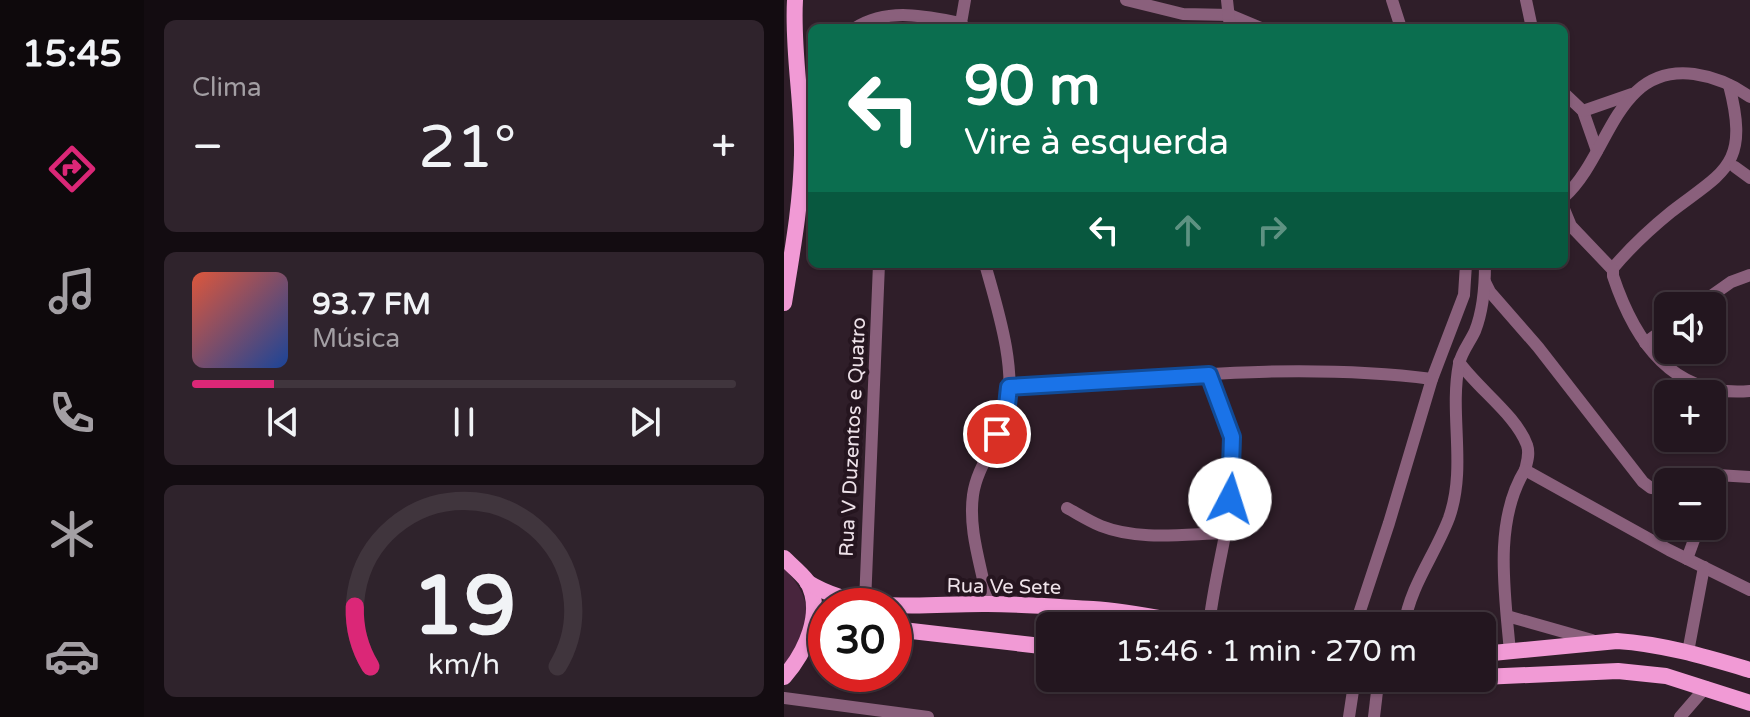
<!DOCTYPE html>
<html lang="pt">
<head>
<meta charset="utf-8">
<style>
  body { margin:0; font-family:"Varela Round",sans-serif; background:#2f232c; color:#f1f3f6; height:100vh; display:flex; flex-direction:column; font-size:30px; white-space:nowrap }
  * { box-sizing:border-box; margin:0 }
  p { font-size:26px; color:#a39fa4 }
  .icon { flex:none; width:44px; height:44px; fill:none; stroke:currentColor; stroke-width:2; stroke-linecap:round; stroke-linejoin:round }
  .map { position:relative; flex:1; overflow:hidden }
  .side { display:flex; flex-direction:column; gap:20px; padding:20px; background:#130c11; width:640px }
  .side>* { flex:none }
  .hud { position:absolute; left:24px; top:24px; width:760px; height:244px; border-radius:12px; box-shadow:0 2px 6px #0004,0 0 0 2px #40353d; background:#0b6e4f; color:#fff; overflow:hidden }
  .tools { position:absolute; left:870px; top:292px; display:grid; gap:16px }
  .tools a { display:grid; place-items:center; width:72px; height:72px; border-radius:12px; background:#23161f; box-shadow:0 2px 6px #0004,0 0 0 2px #40353d; font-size:40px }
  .speed { position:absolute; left:24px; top:588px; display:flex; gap:16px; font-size:40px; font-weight:700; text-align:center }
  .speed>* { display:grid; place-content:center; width:104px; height:104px; border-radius:50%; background:#23161f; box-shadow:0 2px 6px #0004,0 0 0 2px #40353d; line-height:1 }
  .speed .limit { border:12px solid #d22; background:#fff; color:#111 }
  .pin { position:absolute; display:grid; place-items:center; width:68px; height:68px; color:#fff; margin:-34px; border:4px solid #fff; border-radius:50%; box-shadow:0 2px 8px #0007 }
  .me { position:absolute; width:88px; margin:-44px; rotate:5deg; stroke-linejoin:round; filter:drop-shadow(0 0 6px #0008) }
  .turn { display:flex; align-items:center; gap:28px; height:168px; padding:0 24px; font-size:36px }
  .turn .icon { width:104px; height:104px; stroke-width:2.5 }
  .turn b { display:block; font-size:56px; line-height:68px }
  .lanes { display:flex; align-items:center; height:76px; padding:0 24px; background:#0003; justify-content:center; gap:40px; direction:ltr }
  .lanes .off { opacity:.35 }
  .big { font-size:60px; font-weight:600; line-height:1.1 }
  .side .tile { flex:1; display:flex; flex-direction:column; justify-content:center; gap:12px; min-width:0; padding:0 28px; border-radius:12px; background:#2f232c }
  .side .dial { align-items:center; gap:0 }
  .dial svg { height:208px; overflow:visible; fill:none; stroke:#40353d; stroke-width:7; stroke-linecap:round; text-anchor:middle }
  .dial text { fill:#f1f3f6; stroke:none }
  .song { display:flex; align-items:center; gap:24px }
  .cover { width:96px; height:96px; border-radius:12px; background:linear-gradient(135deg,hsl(10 70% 55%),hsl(220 70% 35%)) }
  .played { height:8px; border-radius:4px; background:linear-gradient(90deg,#db2777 15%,#40353d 15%) }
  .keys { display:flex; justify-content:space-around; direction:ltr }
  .heat { display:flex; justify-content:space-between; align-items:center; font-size:44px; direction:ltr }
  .trip { position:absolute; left:252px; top:612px; width:460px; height:80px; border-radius:12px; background:#23161f; box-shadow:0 2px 6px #0004,0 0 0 2px #40353d; font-weight:600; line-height:80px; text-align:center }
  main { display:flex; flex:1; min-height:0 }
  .dock { display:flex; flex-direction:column; width:144px; justify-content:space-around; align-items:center; background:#0e090c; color:#a39fa4 }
  .dock .icon { width:56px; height:56px }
  .dock .active { color:#db2777 }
  .dock b { font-size:36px; color:#f1f3f6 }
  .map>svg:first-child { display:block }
  .green { fill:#48253d }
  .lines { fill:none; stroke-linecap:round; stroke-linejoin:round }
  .minor { stroke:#8a607c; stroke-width:12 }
  .major { stroke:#f19ad5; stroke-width:16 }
  .route-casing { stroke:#114b97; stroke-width:20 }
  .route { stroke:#1a73e8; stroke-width:14 }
  .labels { text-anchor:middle; stroke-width:8; stroke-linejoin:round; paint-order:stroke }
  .street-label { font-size:20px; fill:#eee2e9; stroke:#25151f }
</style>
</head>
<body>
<main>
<nav class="dock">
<b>15:45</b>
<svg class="icon active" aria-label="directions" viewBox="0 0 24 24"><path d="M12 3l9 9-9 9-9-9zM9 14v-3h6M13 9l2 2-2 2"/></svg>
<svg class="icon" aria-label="music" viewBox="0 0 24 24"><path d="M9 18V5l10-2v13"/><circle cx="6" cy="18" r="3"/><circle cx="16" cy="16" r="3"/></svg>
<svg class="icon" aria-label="phone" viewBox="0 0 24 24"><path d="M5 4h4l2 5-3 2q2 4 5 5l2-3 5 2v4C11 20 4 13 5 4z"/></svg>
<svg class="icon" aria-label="climate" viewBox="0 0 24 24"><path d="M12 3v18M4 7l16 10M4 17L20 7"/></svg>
<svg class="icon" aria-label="car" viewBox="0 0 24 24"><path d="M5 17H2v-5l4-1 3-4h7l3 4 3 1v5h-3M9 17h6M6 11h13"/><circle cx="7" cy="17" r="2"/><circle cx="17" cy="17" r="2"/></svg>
</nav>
<section class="side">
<div class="tile"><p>Clima</p>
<div class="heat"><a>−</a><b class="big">21°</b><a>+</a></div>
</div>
<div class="tile">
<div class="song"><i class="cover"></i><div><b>93.7 FM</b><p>Música</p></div></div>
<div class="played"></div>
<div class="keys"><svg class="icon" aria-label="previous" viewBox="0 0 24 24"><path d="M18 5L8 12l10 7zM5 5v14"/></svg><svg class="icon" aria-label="pause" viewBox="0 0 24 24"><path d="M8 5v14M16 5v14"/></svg><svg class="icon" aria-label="next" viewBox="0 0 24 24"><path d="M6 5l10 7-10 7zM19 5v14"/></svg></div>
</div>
<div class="tile dial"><svg viewBox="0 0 100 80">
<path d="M14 69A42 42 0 1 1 86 69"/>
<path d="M14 69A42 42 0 0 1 8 46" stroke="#db2777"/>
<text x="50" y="56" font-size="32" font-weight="700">19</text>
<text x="50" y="72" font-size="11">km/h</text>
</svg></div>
</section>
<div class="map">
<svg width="966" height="717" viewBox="0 0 966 717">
  <rect width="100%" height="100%" fill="#2f1e29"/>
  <path class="green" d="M0 568C34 604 26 629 0 666Z"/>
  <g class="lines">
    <g class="minor">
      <polyline points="342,0 399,14 446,15 477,28"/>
      <polyline points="443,0 446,28"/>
      <polyline points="608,0 617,28"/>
      <polyline points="742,0 748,28"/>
      <polyline points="177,23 181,0"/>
      <path d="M71 28C104 7 140 16 177 23L181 28"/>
      <path d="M945 85C966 166 940 171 887 212 866 229 846 248 829 268V276C851 342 889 398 966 391"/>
      <polyline points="780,93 799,111 813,151"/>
      <polyline points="799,111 848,94"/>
      <polyline points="951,167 966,178"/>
      <path d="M780 197C826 156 831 64 910 74 931 77 948 84 966 97"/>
      <polyline points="780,209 787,226 829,270"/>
      <path d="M201 264C213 307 234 371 222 415 214 443 193 466 189 495 184 532 198 567 204 604"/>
      <polyline points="701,282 706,292 754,347 859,482 867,488 884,489"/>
      <polyline points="913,306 947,282 966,275"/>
      <polyline points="861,343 884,326"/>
      <path d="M675 362C694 389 732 415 743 445 746 454 743 462 741 470L885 550 966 590"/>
      <path d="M225 387C365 379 508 361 648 379"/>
      <polyline points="912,482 933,475"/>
      <polyline points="928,488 933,475 966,477"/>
      <path d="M283 508C294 514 305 521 317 526 355 541 400 534 440 533"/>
      <polyline points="903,559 915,526"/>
      <polyline points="81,603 95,264"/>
      <polyline points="723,616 808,640"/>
      <path d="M425 626C431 565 455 502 448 440 445 418 433 396 425 375"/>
      <polyline points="571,626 605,523 648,379 680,295 682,264"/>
      <path d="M620 626C626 586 651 555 665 518 683 467 665 415 675 364 677 353 686 342 691 331 699 311 701 285 701 264"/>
      <path d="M726 652C721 594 709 522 741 470"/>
      <polyline points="904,652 920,567"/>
      <polyline points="0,698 144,717"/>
      <polyline points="565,717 570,684"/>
      <polyline points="590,717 594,683"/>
      <polyline points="896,717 922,687"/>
    </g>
    <g class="major">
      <path d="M0 303C8 253 17 205 18 155 19 103 8 52 11 0"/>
      <path d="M0 558C7 565 17 573 23 581 41 612 21 653 0 677"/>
      <path d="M23 582C78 616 143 603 204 604 239 604 274 607 309 609 346 611 382 620 419 626"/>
      <polyline points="110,629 266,647"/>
      <path d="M698 654 833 641C879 644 922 657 966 670"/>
      <polyline points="698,677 834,671 882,676 966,703"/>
      <path d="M421 678C502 692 603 683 686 678"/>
    </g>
  </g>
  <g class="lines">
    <g class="route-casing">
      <polyline id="route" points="213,434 222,415 225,387 425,375 448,437 446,499"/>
    </g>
    <use href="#route" class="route"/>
  </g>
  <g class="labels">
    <g class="street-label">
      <text transform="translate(68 437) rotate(-87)" y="7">Rua V Duzentos e Quatro</text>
      <text transform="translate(220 586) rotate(1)" y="7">Rua Ve Sete</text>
    </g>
  </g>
</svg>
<div class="tools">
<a><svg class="icon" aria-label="sound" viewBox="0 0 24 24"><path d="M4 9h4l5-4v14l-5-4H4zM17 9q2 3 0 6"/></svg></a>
<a>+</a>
<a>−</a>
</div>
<div class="speed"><div class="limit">30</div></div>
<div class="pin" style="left:213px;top:434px;background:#d93025"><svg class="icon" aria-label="arrive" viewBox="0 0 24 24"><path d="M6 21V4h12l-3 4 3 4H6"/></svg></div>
<svg class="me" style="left:446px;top:499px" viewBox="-20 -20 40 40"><circle r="19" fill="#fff"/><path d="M0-13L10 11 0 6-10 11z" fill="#1a73e8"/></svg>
<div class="trip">15:46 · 1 min · 270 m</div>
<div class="hud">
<div class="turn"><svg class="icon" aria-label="left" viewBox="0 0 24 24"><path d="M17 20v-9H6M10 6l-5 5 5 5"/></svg><div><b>90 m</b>Vire à esquerda</div></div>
<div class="lanes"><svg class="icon" aria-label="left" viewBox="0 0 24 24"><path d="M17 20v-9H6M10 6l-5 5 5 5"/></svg><svg class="icon off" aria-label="ahead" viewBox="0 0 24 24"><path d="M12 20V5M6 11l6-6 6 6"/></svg><svg class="icon off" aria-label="right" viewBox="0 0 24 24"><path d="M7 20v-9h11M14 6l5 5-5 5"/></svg></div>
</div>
</div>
</main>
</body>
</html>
